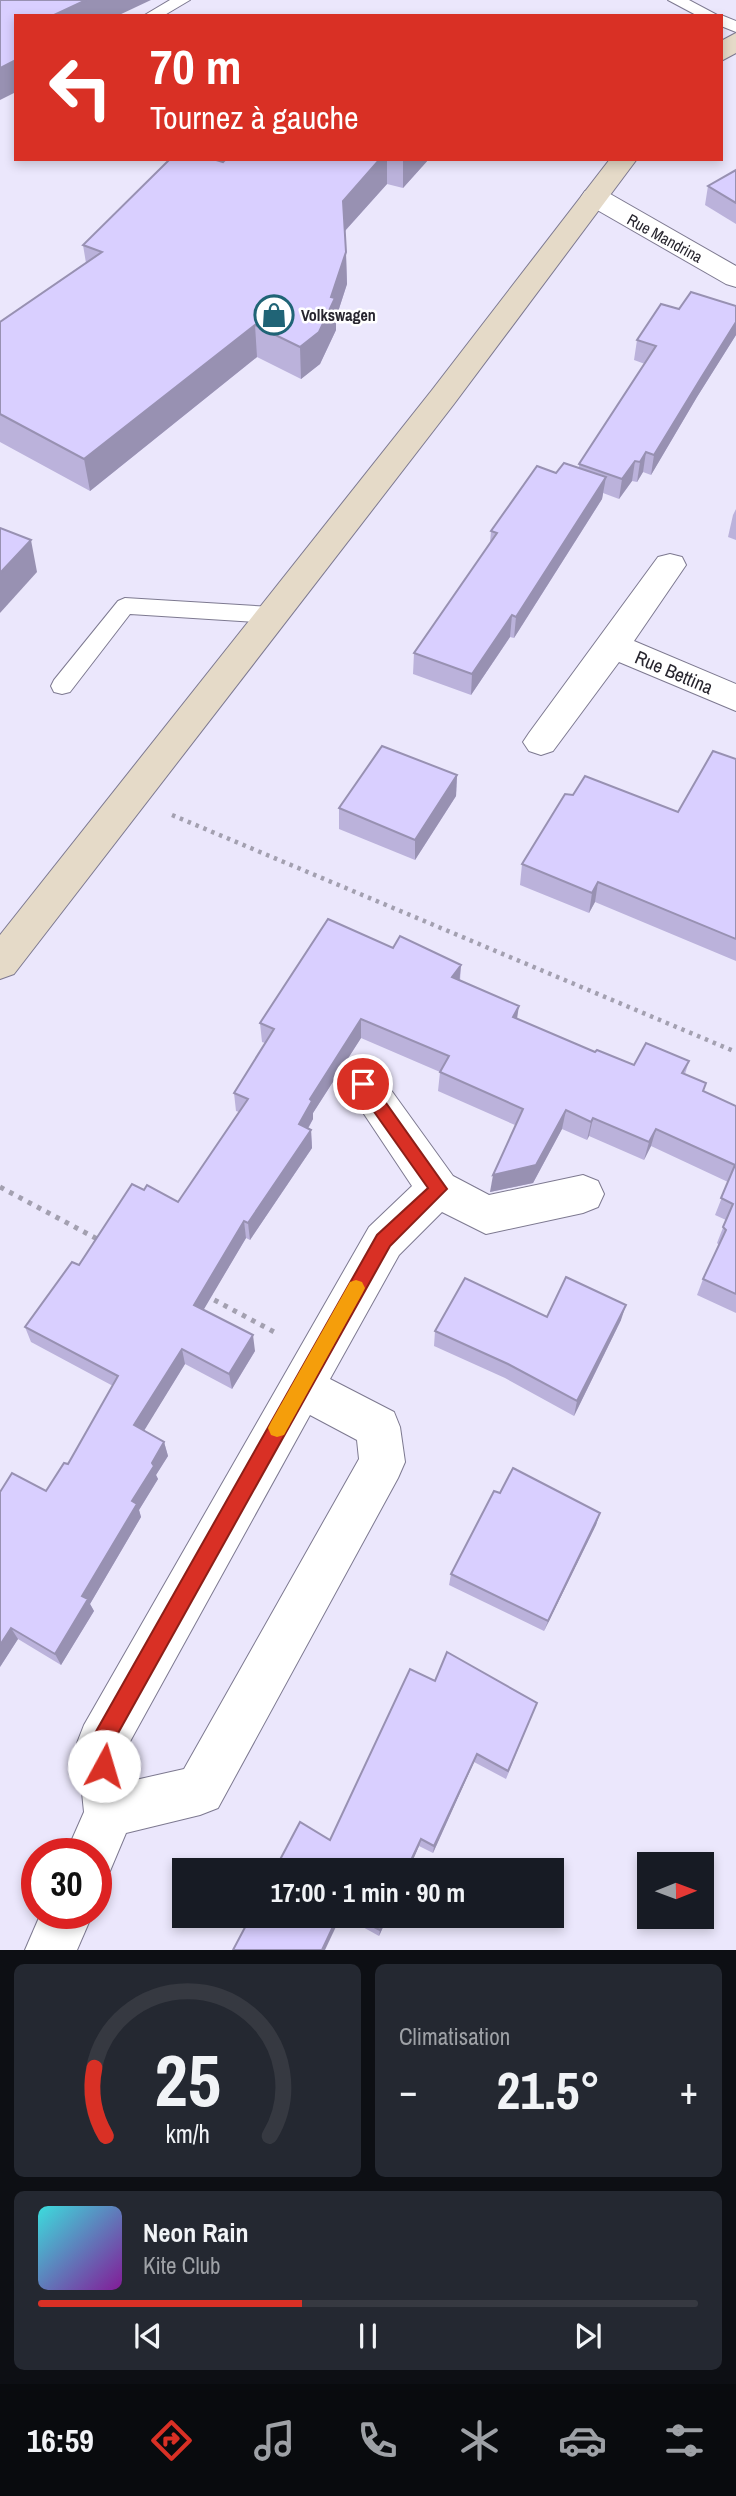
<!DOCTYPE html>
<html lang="fr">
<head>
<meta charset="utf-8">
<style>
  body { margin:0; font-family:"Archivo Narrow",sans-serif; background:#242831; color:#f1f3f6; height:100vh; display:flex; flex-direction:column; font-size:26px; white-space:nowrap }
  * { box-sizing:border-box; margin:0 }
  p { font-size:23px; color:#9ea1a6 }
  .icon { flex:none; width:38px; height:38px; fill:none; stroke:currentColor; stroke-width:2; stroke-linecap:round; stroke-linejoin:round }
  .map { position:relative; height:1950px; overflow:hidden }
  .drawer { display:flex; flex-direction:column; gap:14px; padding:14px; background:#0d0f14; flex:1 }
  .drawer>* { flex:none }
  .guide { position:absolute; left:14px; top:14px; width:709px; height:147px; border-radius:0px; box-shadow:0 4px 10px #0003; background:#d93025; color:#fff; overflow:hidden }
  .needle { width:46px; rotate:89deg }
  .tools { position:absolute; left:637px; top:1852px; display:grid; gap:14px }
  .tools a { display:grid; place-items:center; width:77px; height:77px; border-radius:0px; background:#171b24; box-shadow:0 4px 10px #0003; font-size:35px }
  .speed { position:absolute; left:21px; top:1838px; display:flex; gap:14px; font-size:35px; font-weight:700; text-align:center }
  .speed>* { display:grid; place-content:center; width:91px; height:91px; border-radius:50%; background:#171b24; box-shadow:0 4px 10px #0003; line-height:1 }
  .speed .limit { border:10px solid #d22; background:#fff; color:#111 }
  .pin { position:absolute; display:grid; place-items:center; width:60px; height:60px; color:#fff; margin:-30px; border:4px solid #fff; border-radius:50%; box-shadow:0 2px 7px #0007 }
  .me { position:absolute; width:77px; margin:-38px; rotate:6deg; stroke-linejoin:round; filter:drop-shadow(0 0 5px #0008) }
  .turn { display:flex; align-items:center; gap:24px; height:147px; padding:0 21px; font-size:32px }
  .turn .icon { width:91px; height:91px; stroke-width:2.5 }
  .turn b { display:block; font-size:49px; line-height:60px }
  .big { font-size:52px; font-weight:700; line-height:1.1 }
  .drawer .card { flex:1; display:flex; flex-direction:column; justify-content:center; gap:10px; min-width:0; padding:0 24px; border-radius:10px; background:#242831 }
  .drawer .dial { align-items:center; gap:0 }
  .dial svg { height:182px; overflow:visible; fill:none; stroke:#363941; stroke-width:7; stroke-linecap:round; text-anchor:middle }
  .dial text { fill:#f1f3f6; stroke:none }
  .song { display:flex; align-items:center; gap:21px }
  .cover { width:84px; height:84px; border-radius:10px; background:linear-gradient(135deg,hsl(180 70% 55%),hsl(290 70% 35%)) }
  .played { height:7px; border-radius:4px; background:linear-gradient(90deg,#d93025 40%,#363941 40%) }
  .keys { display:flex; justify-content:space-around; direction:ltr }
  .heat { display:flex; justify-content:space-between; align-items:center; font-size:38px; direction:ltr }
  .drawer .tiles { flex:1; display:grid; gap:14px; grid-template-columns:1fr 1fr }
  .card:last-child { grid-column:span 2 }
  .trip { position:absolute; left:172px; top:1858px; width:392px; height:70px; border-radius:0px; background:#171b24; box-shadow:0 4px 10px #0003; font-weight:700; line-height:70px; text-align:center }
  .dock { display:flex; height:112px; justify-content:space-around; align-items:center; background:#090b0e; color:#9ea1a6 }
  .dock .icon { width:49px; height:49px }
  .dock .current { color:#d93025 }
  .dock b { font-size:32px; color:#f1f3f6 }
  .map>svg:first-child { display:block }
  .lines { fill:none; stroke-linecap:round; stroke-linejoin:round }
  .lane-casing { stroke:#7d7990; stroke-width:2 }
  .street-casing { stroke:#7d7990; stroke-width:2 }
  .secondary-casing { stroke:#7d7990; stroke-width:2 }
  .path-far1 { stroke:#a3a0b0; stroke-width:4.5; stroke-dasharray:3.5 5; stroke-linecap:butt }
  .path { stroke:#a3a0b0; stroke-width:5; stroke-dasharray:4.5 6; stroke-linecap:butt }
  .lane { fill:#fff; fill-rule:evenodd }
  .street { fill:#fff; fill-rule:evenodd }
  .secondary { fill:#e5dac8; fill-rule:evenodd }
  .wall { fill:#bbb2db }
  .shaded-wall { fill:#9891b2 }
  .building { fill:#d9cfff; stroke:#9891b2; stroke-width:2 }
  .route { fill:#d93025; stroke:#8d1f18; stroke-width:2 }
  .slow { fill:#f59e0b }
  .labels { text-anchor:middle; stroke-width:5; stroke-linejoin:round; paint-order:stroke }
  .far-street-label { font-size:16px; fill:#27252e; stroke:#fff }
  .far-poi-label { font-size:16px; font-weight:bold; fill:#27252e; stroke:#fff; text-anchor:start }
  .street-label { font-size:19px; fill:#27252e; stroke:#fff }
</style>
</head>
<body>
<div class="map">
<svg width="736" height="1950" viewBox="0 0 736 1950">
  <rect width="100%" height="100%" fill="#ebe7fc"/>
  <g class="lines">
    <g class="lane-casing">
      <g id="lane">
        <polygon points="170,0 190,0 163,16 143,16"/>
        <polygon points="668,0 689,0 719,16 698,16"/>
        <polygon points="721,15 736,21 736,32 721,26"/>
        <polygon points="125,598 272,607 279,610 283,615 279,620 272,623 130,614 70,692 62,694 54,692 51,686 54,680 118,601"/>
      </g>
    </g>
    <g class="street-casing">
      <g id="street">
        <polygon points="595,189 605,191 736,266 736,287 726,284 585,203 581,197 585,191"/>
        <polygon points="670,554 682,557 686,565 634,641 736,684 736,711 619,662 553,751 541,755 529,751 523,742 529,733 658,557"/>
        <path d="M364 1067 378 1072 453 1176 489 1195 583 1175 598 1181 604 1194 598 1207 583 1213 486 1234 442 1212 399 1255 330 1379 394 1412 400 1427 405 1462 398 1478 218 1808 200 1815 126 1833 110 1871 96 1877V1853H66L84 1812 77 1743 84 1725 369 1227 412 1186 344 1084 350 1072ZM310 1415 357 1440 359 1459 184 1769 131 1781 127 1747Z"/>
        <polygon points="41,1913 93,1913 77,1950 25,1950"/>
      </g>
    </g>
    <g class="secondary-casing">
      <g id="secondary">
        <polygon points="736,33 736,53 721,61 721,41"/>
        <polygon points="610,159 637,159 454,404 14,974 0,979 0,935 432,390"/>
      </g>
    </g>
    <polyline class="path-far1" points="172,815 736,1052"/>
    <g class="path">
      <polyline points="0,1187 101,1241"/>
      <polyline points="205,1295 278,1334"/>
    </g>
    <use href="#lane" class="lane"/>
    <use href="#street" class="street"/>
    <use href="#secondary" class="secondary"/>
  </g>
  <g class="wall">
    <polygon points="226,159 429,159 403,188 387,184 345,231 347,284 336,318 336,330 320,364 301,379 257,357 90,491 0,442 0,322 86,263 83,245 223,162"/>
    <polygon points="736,170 736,224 705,205 708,186"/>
    <polygon points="736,306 736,335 697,397 651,475 643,472 637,482 632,481 619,499 603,493 602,499 514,638 510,637 471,695 413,674 414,653 490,543 491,531 556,473 579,468 579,464 645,364 634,360 637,340 679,309"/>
    <polygon points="736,509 736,540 728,537 733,515"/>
    <polygon points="736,759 736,961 595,902 589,913 520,885 522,864 678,812"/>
    <polygon points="457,775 456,796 415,860 339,829 339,808"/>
    <polygon points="393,948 461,965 460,981 517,1019 595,1052 634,1065 689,1061 685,1074 703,1091 736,1106 736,1313 697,1295 703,1279 719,1245 717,1243 726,1220 715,1215 728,1182 651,1146 644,1160 589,1136 587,1140 562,1129 533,1183 490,1192 515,1125 438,1091 440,1072 361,1038 313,1113 313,1119 308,1129 311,1130 312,1148 250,1240 246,1238 203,1310 255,1351 232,1389 185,1364 144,1430 164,1442 168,1456 156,1475 158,1479 139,1510 141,1517 90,1604 94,1611 61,1665 18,1639 0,1667 46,1491 68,1464 113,1386 31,1342 25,1327 144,1190 178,1202 239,1112 236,1111 234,1093 265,1043 262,1042 260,1023"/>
    <polygon points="547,1317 621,1320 574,1416 505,1378 434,1346 435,1331"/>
    <polygon points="500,1493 600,1513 596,1525 544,1631 449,1585 451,1574"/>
    <polygon points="435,1681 537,1703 506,1779 474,1762 433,1853 419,1846 408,1871 274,1871 330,1840"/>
    <polygon points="343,1916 388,1916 379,1936"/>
  </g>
  <g class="shaded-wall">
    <polygon points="86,0 151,0 117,16 52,16"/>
    <polygon points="16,60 16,92 0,100 0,68"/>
    <polygon points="380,159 387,159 387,184 343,233 343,201"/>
    <polygon points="403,159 429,159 403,188"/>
    <polygon points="346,252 347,284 336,318 336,330 320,364 301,379 300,347 331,297"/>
    <polygon points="736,322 736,335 697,397 651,475 654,455 701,378"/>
    <polygon points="255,325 257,357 90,491 84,459"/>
    <polygon points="646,452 643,472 637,482 640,462"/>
    <polygon points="635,461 632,481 619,499 622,479"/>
    <polygon points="606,477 602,499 514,638 516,617"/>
    <polygon points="31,540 37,572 0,613 0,573"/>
    <polygon points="512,615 510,637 471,695 472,674"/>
    <polygon points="457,775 456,796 415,860 415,840"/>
    <polygon points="598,882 595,902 589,913 592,893"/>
    <polygon points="461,965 459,984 452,977"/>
    <polygon points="519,1006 516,1025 513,1017"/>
    <polygon points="361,1019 361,1038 313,1113 313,1119 300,1142 299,1124 310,1099"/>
    <polygon points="566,1110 562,1129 533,1183 490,1192 493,1175"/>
    <polygon points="593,1118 589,1136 587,1140 591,1122"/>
    <polygon points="656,1129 651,1146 644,1160 649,1142"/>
    <polygon points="311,1130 312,1148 250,1240 248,1223"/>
    <polygon points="244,1221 246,1238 197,1321 194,1305"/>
    <polygon points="626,1305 621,1320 574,1416 577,1401"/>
    <polygon points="253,1335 255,1351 232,1389 229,1374"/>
    <polygon points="182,1349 185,1364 139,1439 134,1425"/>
    <polygon points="164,1442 168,1456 156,1475 158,1479 139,1510 141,1517 90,1604 94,1611 61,1665 55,1654 82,1596 152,1463"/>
    <polygon points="600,1513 596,1525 544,1631 548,1621"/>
    <polygon points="11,1628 18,1639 0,1667 0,1645"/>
    <polygon points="477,1754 474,1762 433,1853 434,1846"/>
    <polygon points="421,1839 419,1846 408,1871 406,1871"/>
    <polygon points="338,1916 341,1916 325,1950 322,1950"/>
    <polygon points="386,1916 388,1916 379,1936 380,1930"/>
  </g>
  <g class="building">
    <polygon points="0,0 86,0 52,16 16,16 16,60 0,68"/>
    <polygon points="170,159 213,159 223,162 226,159 380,159 343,201 346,252 331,297 335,298 319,332 300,347 255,325 84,459 0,414 0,322 102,252 83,245"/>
    <polygon points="736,170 736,203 708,186"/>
    <polygon points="691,292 736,306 736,322 701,378 654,455 646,452 640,462 635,461 622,479 579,464 656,346 637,340 661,304 679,309"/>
    <polygon points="564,463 606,477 516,617 512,615 472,674 414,653 497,533 491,531 537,466 556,473"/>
    <polygon points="0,528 31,540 0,573"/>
    <polygon points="382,746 457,775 415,840 339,808"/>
    <polygon points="713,751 736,759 736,939 598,882 592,893 522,864 565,794 573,795 585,776 678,812"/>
    <polygon points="328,919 393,948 400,936 461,965 452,977 519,1006 513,1017 595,1052 597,1050 634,1065 646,1043 689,1061 682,1073 706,1083 703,1091 736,1106 736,1294 703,1279 726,1230 723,1227 733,1204 721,1198 735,1165 656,1129 649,1142 593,1118 591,1122 566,1110 536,1165 493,1175 523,1109 440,1072 449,1056 361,1019 310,1099 312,1101 299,1124 311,1130 248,1223 244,1221 194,1305 253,1335 229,1374 182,1349 134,1425 164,1442 152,1463 154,1466 132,1501 137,1504 82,1596 88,1599 55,1654 11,1628 0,1645 0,1492 12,1473 46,1491 64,1463 68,1464 118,1376 25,1327 72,1262 79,1265 132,1184 144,1190 147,1185 178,1202 248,1099 234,1093 274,1029 260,1023"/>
    <polygon points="566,1277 626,1305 577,1401 508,1364 435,1331 465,1278 547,1317"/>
    <polygon points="513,1468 600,1513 548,1621 451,1574 494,1491 500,1493"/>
    <polygon points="447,1652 537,1703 508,1771 477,1754 434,1846 421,1839 406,1871 274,1871 300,1822 330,1840 410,1669 435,1681"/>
    <polygon points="251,1916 338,1916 322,1950 233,1950"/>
    <polygon points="353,1916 386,1916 380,1930"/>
  </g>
  <path class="route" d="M363 1076 369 1079 447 1189 390 1246 112 1744 114 1766 111 1773 104 1776 97 1773C92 1762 90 1747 94 1735L377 1235 428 1188 358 1089 355 1084 358 1079Z"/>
  <polygon class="slow" points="356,1280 362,1282 365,1288 362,1294 284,1435 277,1437 271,1435 268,1428 271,1422 350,1282"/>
  <defs>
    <g id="shop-ring" transform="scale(2.0125)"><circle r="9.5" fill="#fff" stroke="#206476" stroke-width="1.5"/><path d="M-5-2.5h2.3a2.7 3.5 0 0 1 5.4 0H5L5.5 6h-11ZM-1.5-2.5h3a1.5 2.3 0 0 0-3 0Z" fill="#206476"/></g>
  </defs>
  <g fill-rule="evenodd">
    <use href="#shop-ring" x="274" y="315"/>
  </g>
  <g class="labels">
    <g class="far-street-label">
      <text transform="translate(665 238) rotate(29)" y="6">Rue Mandrina</text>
    </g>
    <g class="far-poi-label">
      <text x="301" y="321">Volkswagen</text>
    </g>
    <g class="street-label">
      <text transform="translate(674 672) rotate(23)" y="7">Rue Bettina</text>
    </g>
  </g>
</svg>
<div class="tools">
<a><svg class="needle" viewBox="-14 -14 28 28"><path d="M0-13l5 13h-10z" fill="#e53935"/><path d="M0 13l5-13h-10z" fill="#9ea1a6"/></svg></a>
</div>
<div class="speed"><div class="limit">30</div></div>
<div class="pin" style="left:363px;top:1084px;background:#d93025"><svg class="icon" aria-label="arrive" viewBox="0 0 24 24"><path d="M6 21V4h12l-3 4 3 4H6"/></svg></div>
<svg class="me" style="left:104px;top:1766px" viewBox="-20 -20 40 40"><circle r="19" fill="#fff"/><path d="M0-13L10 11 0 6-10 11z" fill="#d93025"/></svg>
<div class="trip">17:00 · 1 min · 90 m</div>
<div class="guide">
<div class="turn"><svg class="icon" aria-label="left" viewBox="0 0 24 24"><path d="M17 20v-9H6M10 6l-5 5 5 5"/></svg><div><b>70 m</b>Tournez à gauche</div></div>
</div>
</div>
<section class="drawer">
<div class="tiles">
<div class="card dial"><svg viewBox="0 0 100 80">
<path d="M14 69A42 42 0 1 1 86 69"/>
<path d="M14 69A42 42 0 0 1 9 39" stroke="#d93025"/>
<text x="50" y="56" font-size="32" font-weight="700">25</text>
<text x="50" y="72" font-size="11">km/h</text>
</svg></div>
<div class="card"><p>Climatisation</p>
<div class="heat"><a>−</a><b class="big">21.5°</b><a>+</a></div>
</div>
<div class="card">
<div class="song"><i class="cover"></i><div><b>Neon Rain</b><p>Kite Club</p></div></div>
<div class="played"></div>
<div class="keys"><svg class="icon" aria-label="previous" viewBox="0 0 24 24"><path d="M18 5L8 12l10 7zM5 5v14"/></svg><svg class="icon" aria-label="pause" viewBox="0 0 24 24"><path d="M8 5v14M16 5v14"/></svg><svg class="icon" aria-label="next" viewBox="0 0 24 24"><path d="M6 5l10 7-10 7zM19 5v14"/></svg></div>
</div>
</div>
</section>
<nav class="dock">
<b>16:59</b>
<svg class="icon current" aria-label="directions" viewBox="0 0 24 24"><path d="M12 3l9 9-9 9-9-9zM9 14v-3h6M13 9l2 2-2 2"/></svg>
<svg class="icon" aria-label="music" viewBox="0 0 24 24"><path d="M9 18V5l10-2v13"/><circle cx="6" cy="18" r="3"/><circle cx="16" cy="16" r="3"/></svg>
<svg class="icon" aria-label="phone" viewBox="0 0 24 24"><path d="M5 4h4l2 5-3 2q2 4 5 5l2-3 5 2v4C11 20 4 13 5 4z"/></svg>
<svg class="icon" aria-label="climate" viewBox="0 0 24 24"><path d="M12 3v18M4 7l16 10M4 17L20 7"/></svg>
<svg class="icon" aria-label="car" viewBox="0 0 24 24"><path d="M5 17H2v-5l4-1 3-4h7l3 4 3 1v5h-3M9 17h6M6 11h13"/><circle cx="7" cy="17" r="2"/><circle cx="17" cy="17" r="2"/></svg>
<svg class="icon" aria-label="filters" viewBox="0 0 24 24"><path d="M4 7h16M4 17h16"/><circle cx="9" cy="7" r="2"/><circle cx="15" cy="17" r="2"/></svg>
</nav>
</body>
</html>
